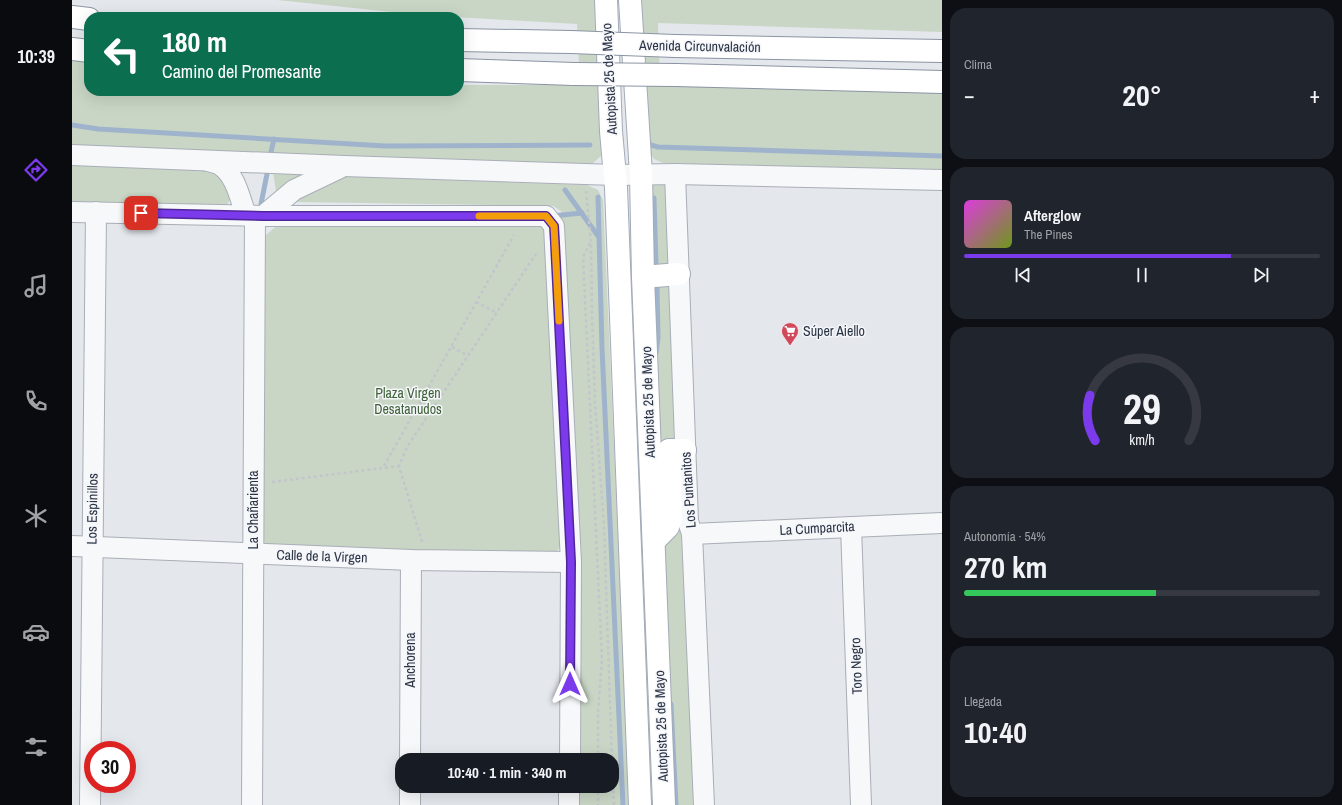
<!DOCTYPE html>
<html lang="es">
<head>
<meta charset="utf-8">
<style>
  body { margin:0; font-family:"Archivo Narrow",sans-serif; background:#20242c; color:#f1f3f6; height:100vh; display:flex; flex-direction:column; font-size:15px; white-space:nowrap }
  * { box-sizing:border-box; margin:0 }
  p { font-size:13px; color:#9ea1a6 }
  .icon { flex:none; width:22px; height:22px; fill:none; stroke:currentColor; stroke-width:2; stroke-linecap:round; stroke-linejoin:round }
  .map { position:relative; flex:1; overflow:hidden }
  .panel { display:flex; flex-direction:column; gap:8px; padding:8px; background:#0d0f14; width:400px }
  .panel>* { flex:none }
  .top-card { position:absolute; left:12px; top:12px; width:380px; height:84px; border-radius:16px; box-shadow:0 4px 16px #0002; background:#0b6e4f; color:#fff; overflow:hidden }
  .speed { position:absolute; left:12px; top:741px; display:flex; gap:8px; font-size:20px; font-weight:700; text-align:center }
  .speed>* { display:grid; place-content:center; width:52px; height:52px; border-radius:50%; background:#171b24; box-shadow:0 4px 16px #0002; line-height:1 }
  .speed .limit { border:6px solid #d22; background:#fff; color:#111 }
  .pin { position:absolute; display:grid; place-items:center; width:34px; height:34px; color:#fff; margin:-17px; border-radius:8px; box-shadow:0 2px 6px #0006 }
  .me { position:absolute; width:44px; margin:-22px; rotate:0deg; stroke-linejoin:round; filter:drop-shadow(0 0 3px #0008) }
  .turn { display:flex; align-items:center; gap:14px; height:84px; padding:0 12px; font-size:18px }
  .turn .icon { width:52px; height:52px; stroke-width:2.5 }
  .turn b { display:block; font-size:28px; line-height:34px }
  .big { font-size:30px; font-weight:700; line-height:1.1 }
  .panel .card { flex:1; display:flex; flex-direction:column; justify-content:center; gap:6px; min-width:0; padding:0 14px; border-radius:16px; background:#20242c }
  .panel .dial { align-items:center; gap:0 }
  .dial svg { height:104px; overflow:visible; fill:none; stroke:#363941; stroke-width:7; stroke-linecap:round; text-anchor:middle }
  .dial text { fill:#f1f3f6; stroke:none }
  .song { display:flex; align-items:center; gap:12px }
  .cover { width:48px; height:48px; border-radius:6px; background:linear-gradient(135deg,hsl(300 70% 55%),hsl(80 70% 35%)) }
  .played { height:4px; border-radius:2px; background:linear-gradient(90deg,#7c3aed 75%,#363941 75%) }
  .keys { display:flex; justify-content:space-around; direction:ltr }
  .heat { display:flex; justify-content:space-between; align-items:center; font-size:22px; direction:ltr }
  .charge { height:6px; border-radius:3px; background:linear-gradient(90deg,#34c759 54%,#363941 0) }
  .trip { position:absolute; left:323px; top:753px; width:224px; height:40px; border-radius:16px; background:#171b24; box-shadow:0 4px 16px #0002; font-weight:700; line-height:40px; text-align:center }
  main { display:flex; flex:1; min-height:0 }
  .dock { display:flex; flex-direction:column; width:72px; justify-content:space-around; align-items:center; background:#090b0e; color:#9ea1a6 }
  .dock .icon { width:28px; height:28px }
  .dock .selected { color:#7c3aed }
  .dock b { font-size:18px; color:#f1f3f6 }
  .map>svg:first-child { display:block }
  .green { fill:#c9d6c5 }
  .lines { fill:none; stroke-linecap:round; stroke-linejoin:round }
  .stream { stroke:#9fb4cc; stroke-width:5 }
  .minor-casing { stroke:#a9aeb7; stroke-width:22 }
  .major-casing { stroke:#a3abb8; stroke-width:24 }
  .highway-casing { stroke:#8b94a3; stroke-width:24 }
  .path { stroke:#c2c5cb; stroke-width:2.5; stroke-dasharray:3 3; stroke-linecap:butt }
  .minor { stroke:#f7f8fa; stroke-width:20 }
  .major { stroke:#fff; stroke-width:22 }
  .highway { stroke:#fff; stroke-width:22 }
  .highway-bridge-casing { stroke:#8b94a3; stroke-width:24; stroke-linecap:butt }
  .highway-bridge { stroke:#fff; stroke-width:22 }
  .route-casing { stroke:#51269a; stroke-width:10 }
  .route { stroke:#7c3aed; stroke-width:7 }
  .slow { stroke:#f59e0b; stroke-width:7 }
  .labels { text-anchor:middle; stroke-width:3; stroke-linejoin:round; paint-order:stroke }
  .street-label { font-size:14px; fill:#2b3445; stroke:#f4f6f9 }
  .poi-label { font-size:14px; fill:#2b3445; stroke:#f4f6f9; text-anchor:start }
  .park-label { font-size:14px; fill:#3f6138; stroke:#f4f6f9 }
</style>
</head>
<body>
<main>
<nav class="dock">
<b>10:39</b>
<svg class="icon selected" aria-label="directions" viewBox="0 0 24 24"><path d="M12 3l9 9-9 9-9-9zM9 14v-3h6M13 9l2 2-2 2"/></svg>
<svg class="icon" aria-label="music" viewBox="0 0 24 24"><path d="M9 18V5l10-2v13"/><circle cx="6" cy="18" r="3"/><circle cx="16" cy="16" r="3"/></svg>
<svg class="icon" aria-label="phone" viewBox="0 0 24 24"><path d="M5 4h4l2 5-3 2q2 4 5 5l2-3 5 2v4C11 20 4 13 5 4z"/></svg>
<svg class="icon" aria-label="climate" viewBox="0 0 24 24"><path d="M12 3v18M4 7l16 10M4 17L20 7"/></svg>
<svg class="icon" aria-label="car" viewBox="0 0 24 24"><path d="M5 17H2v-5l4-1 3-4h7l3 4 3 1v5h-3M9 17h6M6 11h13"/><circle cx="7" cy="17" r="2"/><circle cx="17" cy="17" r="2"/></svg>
<svg class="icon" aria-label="filters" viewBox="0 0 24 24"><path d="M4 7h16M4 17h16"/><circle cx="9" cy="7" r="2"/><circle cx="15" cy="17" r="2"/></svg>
</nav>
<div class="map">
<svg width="870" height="805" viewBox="0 0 870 805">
  <rect width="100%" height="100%" fill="#e4e7ec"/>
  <g class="green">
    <polygon points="205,0 525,0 530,155 519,165 0,146 0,60 17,62 17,91 387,91 387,85 484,85 508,83 505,24 349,15"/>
    <polygon points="566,0 870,0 870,32 586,23 588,85 870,90 870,171 591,163 582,159 577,151"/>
    <polygon points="0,164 142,170 151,175 159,199 155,204 149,208 0,204"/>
    <polygon points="201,171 246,174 205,199"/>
    <polygon points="261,176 515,185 526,190 531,200 558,805 505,805 506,786 540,786 540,760 506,760 506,560 489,211 481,206 225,202 222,195"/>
    <polygon points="596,181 600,264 574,270 578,183"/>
    <polygon points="547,191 555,192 582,805 575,805"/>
    <polygon points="215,221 465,225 471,228 474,233 490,542 486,550 477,554 201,548 192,542 188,536 192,237 202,228"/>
    <polygon points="598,284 603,437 592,447 594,512 575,285"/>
    <polygon points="606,462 622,805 599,805 587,555"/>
  </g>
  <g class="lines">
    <g class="stream">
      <polyline points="0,125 26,129 313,146 518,145"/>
      <polyline points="579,145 586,147 870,156"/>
      <polyline points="199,152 202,139"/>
      <polyline points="493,190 526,236"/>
      <polyline points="526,197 530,348 551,805"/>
      <polyline points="582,198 584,264"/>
      <polyline points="189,204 195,174"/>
      <polyline points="480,216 510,213"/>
      <polyline points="584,353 586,338 585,286"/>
      <polyline points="599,704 604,805"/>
    </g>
    <g class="minor-casing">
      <g id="minor">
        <polyline points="0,155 272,166 543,175 603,174 870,180"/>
        <path d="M136 161C140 162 145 163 148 165 164 175 168 199 174 215"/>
        <polyline points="603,174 616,521 620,534 632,805"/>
        <polyline points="0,212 191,216 474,216 482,226 499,562 498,760"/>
        <polyline points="191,216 222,190 268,168"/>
        <polyline points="779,527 789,805"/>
        <polyline points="620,534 870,523"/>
        <polyline points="0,546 339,560 499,562"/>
        <polyline points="338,760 339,560"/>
        <polyline points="18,805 24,212"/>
        <polyline points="180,805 183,216"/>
        <polyline points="338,805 338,786"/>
        <polyline points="497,805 497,786"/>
      </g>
    </g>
    <g class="major-casing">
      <g id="major">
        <polyline points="534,0 539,131 544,188 568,805"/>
        <polyline points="558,0 569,174 571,277 592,805"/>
        <polyline points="571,277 607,274"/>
        <polyline points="582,541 596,527 599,518 597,450 613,450"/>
      </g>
    </g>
    <g class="highway-casing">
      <g id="highway">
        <polyline points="0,17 17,19"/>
        <polyline points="387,40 499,42"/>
        <polyline points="603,46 870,51"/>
        <polyline points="0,49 17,51"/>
        <polyline points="387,70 502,74"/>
        <polyline points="604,75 870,82"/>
      </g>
    </g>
    <g class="path">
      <polyline points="514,191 519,241 520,314 523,403 532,526 540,760"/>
      <polyline points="518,243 511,257 530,660 526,712 526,760"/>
      <polyline points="404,302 425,313"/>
      <polyline points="380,347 396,356"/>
      <polyline points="348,404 360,410"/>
      <polyline points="312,466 442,235"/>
      <polyline points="200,482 327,466"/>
      <polyline points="350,542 327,466 335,447 464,254"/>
      <polyline points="540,766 542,805"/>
      <polyline points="526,786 526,805"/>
    </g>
    <use href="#minor" class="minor"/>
    <use href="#major" class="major"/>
    <use href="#highway" class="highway"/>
    <g class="highway-bridge-casing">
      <g id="highway-bridge">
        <polyline points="499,42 603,46"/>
        <polyline points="502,74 604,75"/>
      </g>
    </g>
    <use href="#highway-bridge" class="highway-bridge"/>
  </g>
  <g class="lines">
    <g class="route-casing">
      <polyline id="route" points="69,213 191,216 474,216 482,226 483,243 499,562 498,684"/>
    </g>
    <use href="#route" class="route"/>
    <polyline class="slow" points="407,216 474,216 482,226 487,321"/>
  </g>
  <defs>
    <g id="supermarket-pin" transform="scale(0.9)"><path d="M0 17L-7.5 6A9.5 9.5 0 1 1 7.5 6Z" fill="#d1495b" stroke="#f4f6f9"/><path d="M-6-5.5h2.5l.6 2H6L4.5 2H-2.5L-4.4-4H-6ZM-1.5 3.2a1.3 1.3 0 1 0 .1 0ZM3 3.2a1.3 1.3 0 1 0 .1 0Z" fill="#fff"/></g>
  </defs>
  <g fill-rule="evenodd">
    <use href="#supermarket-pin" x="718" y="331"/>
  </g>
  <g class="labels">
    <g class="street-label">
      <text transform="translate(628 46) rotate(1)" y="5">Avenida Circunvalación</text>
      <text transform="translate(537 79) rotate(-93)" y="5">Autopista 25 de Mayo</text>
      <text transform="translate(576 402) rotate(-92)" y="5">Autopista 25 de Mayo</text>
      <text transform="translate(616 490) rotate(-94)" y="5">Los Puntanitos</text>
      <text transform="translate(20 509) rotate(-89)" y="5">Los Espinillos</text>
      <text transform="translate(181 510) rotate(-90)" y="5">La Chañarienta</text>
      <text transform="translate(745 528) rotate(-3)" y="5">La Cumparcita</text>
      <text transform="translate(250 556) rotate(2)" y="5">Calle de la Virgen</text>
      <text transform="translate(338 660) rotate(-90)" y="5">Anchorena</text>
      <text transform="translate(784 666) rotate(-92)" y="5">Toro Negro</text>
      <text transform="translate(589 726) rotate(-92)" y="5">Autopista 25 de Mayo</text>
    </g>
    <g class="poi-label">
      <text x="731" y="336">Súper Aiello</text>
    </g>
    <g class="park-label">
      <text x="336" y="398">Plaza Virgen<tspan x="336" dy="16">Desatanudos</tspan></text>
    </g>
  </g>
</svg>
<div class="speed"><div class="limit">30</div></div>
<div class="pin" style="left:69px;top:213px;background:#d93025"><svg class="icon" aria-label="arrive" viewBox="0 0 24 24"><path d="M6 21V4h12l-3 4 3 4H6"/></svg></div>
<svg class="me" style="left:498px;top:684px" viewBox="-20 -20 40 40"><path d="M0-17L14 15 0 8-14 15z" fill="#7c3aed" stroke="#fff" stroke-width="4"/></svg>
<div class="trip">10:40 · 1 min · 340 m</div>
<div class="top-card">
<div class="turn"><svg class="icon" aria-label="left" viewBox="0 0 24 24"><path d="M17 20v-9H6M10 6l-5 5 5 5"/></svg><div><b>180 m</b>Camino del Promesante</div></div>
</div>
</div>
<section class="panel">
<div class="card"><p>Clima</p>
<div class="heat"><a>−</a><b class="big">20°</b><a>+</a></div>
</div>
<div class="card">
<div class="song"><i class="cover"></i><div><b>Afterglow</b><p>The Pines</p></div></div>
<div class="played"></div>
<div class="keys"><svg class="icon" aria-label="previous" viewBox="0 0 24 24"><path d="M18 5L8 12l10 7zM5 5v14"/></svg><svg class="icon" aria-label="pause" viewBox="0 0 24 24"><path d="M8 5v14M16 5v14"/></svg><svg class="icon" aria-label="next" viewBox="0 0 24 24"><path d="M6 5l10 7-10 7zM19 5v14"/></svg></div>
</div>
<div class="card dial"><svg viewBox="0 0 100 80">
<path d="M14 69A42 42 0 1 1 86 69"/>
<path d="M14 69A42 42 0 0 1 10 34" stroke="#7c3aed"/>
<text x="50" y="56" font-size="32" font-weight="700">29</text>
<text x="50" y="72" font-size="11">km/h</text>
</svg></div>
<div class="card"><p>Autonomía · 54%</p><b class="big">270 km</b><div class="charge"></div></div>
<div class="card"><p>Llegada</p><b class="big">10:40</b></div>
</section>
</main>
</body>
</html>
